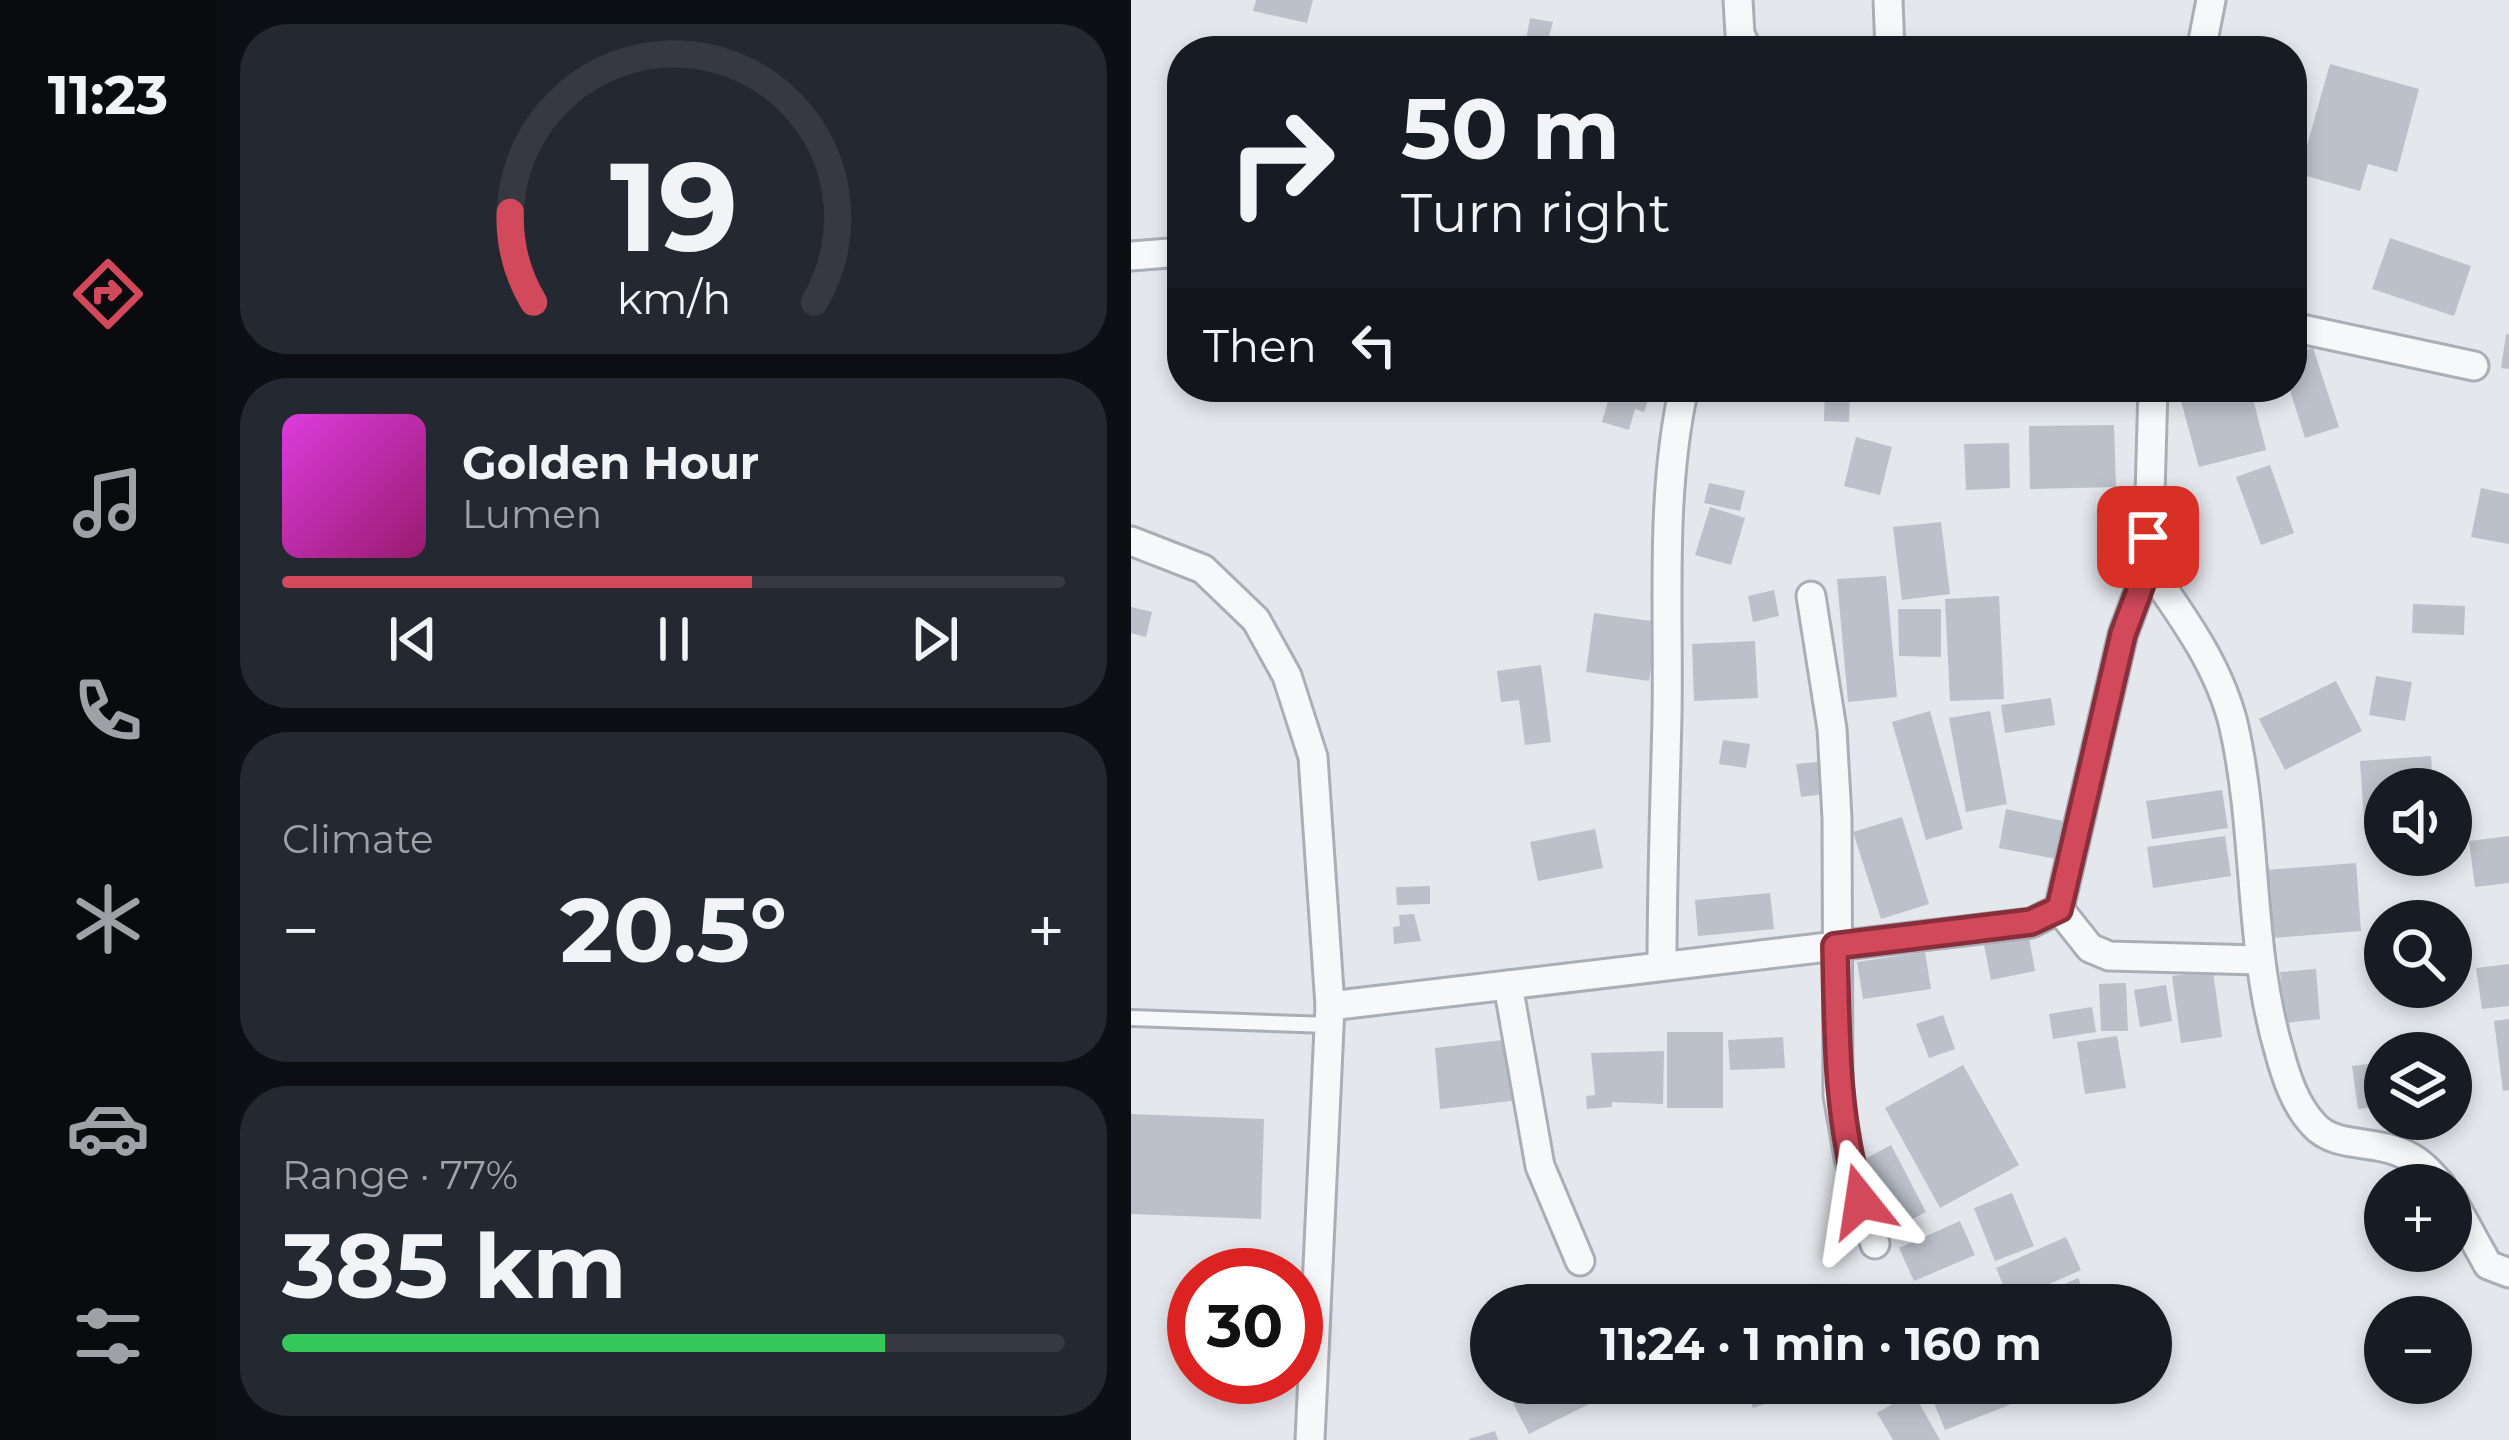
<!DOCTYPE html>
<html lang="en">
<head>
<meta charset="utf-8">
<style>
  body { margin:0; font-family:Montserrat,sans-serif; background:#242831; color:#f1f3f6; height:100vh; display:flex; flex-direction:column; font-size:45px; white-space:nowrap }
  * { box-sizing:border-box; margin:0 }
  p { font-size:39px; color:#9ea1a6 }
  .icon { flex:none; width:66px; height:66px; fill:none; stroke:currentColor; stroke-width:2; stroke-linecap:round; stroke-linejoin:round }
  .map { position:relative; flex:1; overflow:hidden }
  .sheet { display:flex; flex-direction:column; gap:24px; padding:24px; background:#0d0f14; width:915px }
  .sheet>* { flex:none }
  .banner { position:absolute; left:36px; top:36px; width:1140px; height:366px; border-radius:48px; box-shadow:0 6px 18px #0003; background:#171b24; color:#f1f3f6; overflow:hidden }
  .controls { position:absolute; left:1233px; top:768px; display:grid; gap:24px }
  .controls a { display:grid; place-items:center; width:108px; height:108px; border-radius:50%; background:#171b24; box-shadow:0 6px 18px #0003; font-size:60px }
  .speed { position:absolute; left:36px; top:1248px; display:flex; gap:24px; font-size:60px; font-weight:700; text-align:center }
  .speed>* { display:grid; place-content:center; width:156px; height:156px; border-radius:50%; background:#171b24; box-shadow:0 6px 18px #0003; line-height:1 }
  .speed .limit { border:18px solid #d22; background:#fff; color:#111 }
  .pin { position:absolute; display:grid; place-items:center; width:102px; height:102px; color:#fff; margin:-51px; border-radius:24px; box-shadow:0 6px 18px #0006 }
  .me { position:absolute; width:132px; margin:-66px; rotate:345deg; stroke-linejoin:round; filter:drop-shadow(0 0 9px #0008) }
  .turn { display:flex; align-items:center; gap:42px; height:252px; padding:0 36px; font-size:54px }
  .turn .icon { width:156px; height:156px; stroke-width:2.5 }
  .turn b { display:block; font-size:84px; line-height:102px }
  .then { display:flex; align-items:center; height:114px; padding:0 36px; background:#0003; gap:24px; font-size:45px }
  .big { font-size:90px; font-weight:700; line-height:1.1 }
  .sheet .card { flex:1; display:flex; flex-direction:column; justify-content:center; gap:18px; min-width:0; padding:0 42px; border-radius:48px; background:#242831 }
  .sheet .dial { align-items:center; gap:0 }
  .dial svg { height:312px; overflow:visible; fill:none; stroke:#363941; stroke-width:7; stroke-linecap:round; text-anchor:middle }
  .dial text { fill:#f1f3f6; stroke:none }
  .song { display:flex; align-items:center; gap:36px }
  .cover { width:144px; height:144px; border-radius:18px; background:linear-gradient(135deg,hsl(300 70% 55%),hsl(320 70% 35%)) }
  .played { height:12px; border-radius:6px; background:linear-gradient(90deg,#d1495b 60%,#363941 60%) }
  .keys { display:flex; justify-content:space-around; direction:ltr }
  .heat { display:flex; justify-content:space-between; align-items:center; font-size:66px; direction:ltr }
  .charge { height:18px; border-radius:9px; background:linear-gradient(90deg,#34c759 77%,#363941 0) }
  .trip { position:absolute; left:339px; top:1284px; width:702px; height:120px; border-radius:60px; background:#171b24; box-shadow:0 6px 18px #0003; font-weight:700; line-height:120px; text-align:center }
  main { display:flex; flex:1; min-height:0 }
  .tabs { display:flex; flex-direction:column; width:216px; justify-content:space-around; align-items:center; background:#090b0e; color:#9ea1a6 }
  .tabs .icon { width:84px; height:84px }
  .tabs .selected { color:#d1495b }
  .tabs b { font-size:54px; color:#f1f3f6 }
  .map>svg:first-child { display:block }
  .building { fill:#bbc0ca }
  .lines { fill:none; stroke-linecap:round; stroke-linejoin:round }
  .service-casing { stroke:#a9aeb7; stroke-width:20 }
  .minor-casing { stroke:#a9aeb7; stroke-width:33 }
  .service { stroke:#f7f8fa; stroke-width:14 }
  .minor { stroke:#f7f8fa; stroke-width:27 }
  .route-casing { stroke:#882f3b; stroke-width:30 }
  .route { stroke:#d1495b; stroke-width:21 }
</style>
</head>
<body>
<main>
<nav class="tabs">
<b>11:23</b>
<svg class="icon selected" aria-label="directions" viewBox="0 0 24 24"><path d="M12 3l9 9-9 9-9-9zM9 14v-3h6M13 9l2 2-2 2"/></svg>
<svg class="icon" aria-label="music" viewBox="0 0 24 24"><path d="M9 18V5l10-2v13"/><circle cx="6" cy="18" r="3"/><circle cx="16" cy="16" r="3"/></svg>
<svg class="icon" aria-label="phone" viewBox="0 0 24 24"><path d="M5 4h4l2 5-3 2q2 4 5 5l2-3 5 2v4C11 20 4 13 5 4z"/></svg>
<svg class="icon" aria-label="climate" viewBox="0 0 24 24"><path d="M12 3v18M4 7l16 10M4 17L20 7"/></svg>
<svg class="icon" aria-label="car" viewBox="0 0 24 24"><path d="M5 17H2v-5l4-1 3-4h7l3 4 3 1v5h-3M9 17h6M6 11h13"/><circle cx="7" cy="17" r="2"/><circle cx="17" cy="17" r="2"/></svg>
<svg class="icon" aria-label="filters" viewBox="0 0 24 24"><path d="M4 7h16M4 17h16"/><circle cx="9" cy="7" r="2"/><circle cx="15" cy="17" r="2"/></svg>
</nav>
<section class="sheet">
<div class="card dial"><svg viewBox="0 0 100 80">
<path d="M14 69A42 42 0 1 1 86 69"/>
<path d="M14 69A42 42 0 0 1 8 46" stroke="#d1495b"/>
<text x="50" y="56" font-size="32" font-weight="700">19</text>
<text x="50" y="72" font-size="11">km/h</text>
</svg></div>
<div class="card">
<div class="song"><i class="cover"></i><div><b>Golden Hour</b><p>Lumen</p></div></div>
<div class="played"></div>
<div class="keys"><svg class="icon" aria-label="previous" viewBox="0 0 24 24"><path d="M18 5L8 12l10 7zM5 5v14"/></svg><svg class="icon" aria-label="pause" viewBox="0 0 24 24"><path d="M8 5v14M16 5v14"/></svg><svg class="icon" aria-label="next" viewBox="0 0 24 24"><path d="M6 5l10 7-10 7zM19 5v14"/></svg></div>
</div>
<div class="card"><p>Climate</p>
<div class="heat"><a>−</a><b class="big">20.5°</b><a>+</a></div>
</div>
<div class="card"><p>Range · 77%</p><b class="big">385 km</b><div class="charge"></div></div>
</section>
<div class="map">
<svg width="1378" height="1440" viewBox="0 0 1378 1440">
  <rect width="100%" height="100%" fill="#e4e7ec"/>
  <g class="building">
    <polygon points="125,0 182,0 176,23 122,11"/>
    <polygon points="399,18 422,22 417,40 447,45 446,51 393,51"/>
    <polygon points="1199,64 1288,89 1266,172 1237,164 1229,191 1168,174"/>
    <polygon points="1259,238 1340,266 1323,316 1241,289"/>
    <polygon points="1375,334 1378,335 1378,369 1370,368"/>
    <polygon points="1182,348 1208,427 1174,438 1158,387 1161,354"/>
    <polygon points="468,387 494,387 519,394 513,412 504,409 498,430 471,422 477,401 465,398"/>
    <polygon points="694,387 719,387 718,422 693,421"/>
    <polygon points="855,387 879,387 880,399 856,402"/>
    <polygon points="1108,387 1119,387 1135,450 1068,467 1050,401"/>
    <polygon points="983,425 985,487 899,489 898,426"/>
    <polygon points="725,437 761,447 749,495 713,486"/>
    <polygon points="878,443 879,488 835,490 833,444"/>
    <polygon points="1139,465 1163,533 1130,545 1105,477"/>
    <polygon points="578,483 614,491 609,511 573,503"/>
    <polygon points="1350,488 1378,494 1378,544 1340,537"/>
    <polygon points="579,507 614,518 600,565 564,555"/>
    <polygon points="810,522 819,594 771,600 762,527"/>
    <polygon points="755,576 766,697 717,702 706,579"/>
    <polygon points="643,590 648,616 622,622 617,596"/>
    <polygon points="868,596 873,699 819,701 814,599"/>
    <polygon points="1282,604 1334,606 1333,635 1281,633"/>
    <polygon points="0,607 21,612 15,637 0,633"/>
    <polygon points="767,609 810,609 810,657 768,656"/>
    <polygon points="463,613 527,622 518,681 455,672"/>
    <polygon points="624,641 627,698 563,701 561,644"/>
    <polygon points="410,665 420,742 394,745 388,700 370,702 366,671"/>
    <polygon points="1245,676 1281,682 1274,721 1238,715"/>
    <polygon points="1205,681 1231,731 1154,770 1128,719"/>
    <polygon points="920,698 924,725 874,733 870,705"/>
    <polygon points="799,711 832,829 795,840 761,722"/>
    <polygon points="859,711 876,804 835,812 818,718"/>
    <polygon points="592,740 619,744 615,768 588,764"/>
    <polygon points="1300,756 1302,789 1254,789 1254,834 1234,835 1229,761"/>
    <polygon points="696,761 701,793 670,797 665,764"/>
    <polygon points="1091,790 1097,828 1021,839 1015,801"/>
    <polygon points="875,809 932,821 925,859 868,848"/>
    <polygon points="771,817 798,904 750,919 722,832"/>
    <polygon points="464,829 472,868 407,881 399,842"/>
    <polygon points="1094,836 1100,876 1022,888 1016,847"/>
    <polygon points="1378,836 1378,883 1344,887 1338,841"/>
    <polygon points="1225,863 1230,931 1141,938 1135,870"/>
    <polygon points="299,886 299,904 266,905 265,887"/>
    <polygon points="639,893 643,929 567,936 564,900"/>
    <polygon points="283,914 290,941 263,944 262,927 269,926 268,915"/>
    <polygon points="897,932 904,971 860,980 852,940"/>
    <polygon points="794,952 800,989 732,999 726,962"/>
    <polygon points="1378,964 1378,1006 1351,1009 1345,968"/>
    <polygon points="1185,969 1189,1019 1154,1023 1149,972"/>
    <polygon points="1082,971 1091,1037 1050,1043 1041,976"/>
    <polygon points="995,983 997,1031 970,1031 968,984"/>
    <polygon points="1035,985 1041,1021 1009,1027 1003,990"/>
    <polygon points="961,1007 965,1032 922,1039 918,1014"/>
    <polygon points="812,1015 824,1049 798,1058 785,1024"/>
    <polygon points="1378,1019 1378,1090 1372,1091 1363,1021"/>
    <rect x="536" y="1032" width="56" height="76"/>
    <polygon points="986,1036 995,1088 954,1094 946,1042"/>
    <polygon points="652,1037 654,1068 599,1070 597,1040"/>
    <polygon points="381,1039 389,1100 309,1109 304,1048"/>
    <polygon points="533,1051 532,1104 481,1102 481,1107 456,1109 455,1096 464,1095 460,1053"/>
    <polygon points="1254,1062 1254,1106 1227,1109 1221,1066"/>
    <polygon points="832,1065 888,1165 809,1208 754,1108"/>
    <polygon points="0,1114 133,1119 130,1219 0,1214"/>
    <polygon points="760,1145 795,1212 756,1232 721,1166"/>
    <polygon points="881,1193 903,1246 864,1261 843,1208"/>
    <polygon points="829,1221 844,1255 783,1281 768,1248"/>
    <polygon points="935,1237 950,1270 879,1301 865,1268"/>
    <polygon points="947,1278 960,1305 917,1305 912,1294"/>
    <polygon points="604,1290 610,1305 570,1305"/>
    <polygon points="411,1383 447,1383 458,1404 398,1434 380,1399"/>
    <polygon points="613,1383 693,1383 693,1384 622,1408"/>
    <polygon points="795,1383 902,1383 906,1394 814,1430"/>
    <polygon points="782,1392 809,1440 762,1440 746,1413"/>
    <polygon points="364,1431 367,1440 338,1440 338,1439"/>
  </g>
  <g class="lines">
    <g class="service-casing">
      <polyline id="service" points="0,1018 198,1025"/>
    </g>
    <g class="minor-casing">
      <g id="minor">
        <polyline points="607,0 609,34 617,51"/>
        <polyline points="757,0 759,51"/>
        <polyline points="1070,51 1080,0"/>
        <polyline points="0,256 51,252"/>
        <polyline points="1161,327 1343,366"/>
        <polyline points="0,541 72,569 125,620 156,676 182,757 199,1006 179,1440"/>
        <path d="M1017 567C1052 617 1089 667 1103 727 1127 834 1117 945 1148 1051 1155 1077 1164 1105 1183 1125 1203 1148 1242 1140 1268 1152 1287 1159 1297 1170 1310 1185"/>
        <polyline points="680,596 701,729 706,818 707,1095 718,1158 744,1244"/>
        <polyline points="928,909 959,948 978,956 1128,960"/>
        <path d="M531 966C531 883 534 800 536 717 538 607 529 496 553 387"/>
        <polyline points="377,985 409,1166 449,1261"/>
        <polyline points="199,1006 900,923 928,909 992,634 1017,567 1022,387"/>
        <polyline points="1320,1198 1357,1265 1378,1273"/>
      </g>
    </g>
    <use href="#service" class="service"/>
    <use href="#minor" class="minor"/>
  </g>
  <g class="lines">
    <g class="route-casing">
      <path id="route" d="M730 1201C705 1117 706 1034 704 946L900 922 928 909 992 634 1017 567V537"/>
    </g>
    <use href="#route" class="route"/>
  </g>
</svg>
<div class="controls">
<a><svg class="icon" aria-label="sound" viewBox="0 0 24 24"><path d="M4 9h4l5-4v14l-5-4H4zM17 9q2 3 0 6"/></svg></a>
<a><svg class="icon" aria-label="search" viewBox="0 0 24 24"><circle cx="10" cy="10" r="6"/><path d="M15 15l6 6"/></svg></a>
<a><svg class="icon" aria-label="layers" viewBox="0 0 24 24"><path d="M12 4l9 5-9 5-9-5zM3 14l9 5 9-5"/></svg></a>
<a>+</a>
<a>−</a>
</div>
<div class="speed"><div class="limit">30</div></div>
<div class="pin" style="left:1017px;top:537px;background:#d93025"><svg class="icon" aria-label="arrive" viewBox="0 0 24 24"><path d="M6 21V4h12l-3 4 3 4H6"/></svg></div>
<svg class="me" style="left:730px;top:1201px" viewBox="-20 -20 40 40"><path d="M0-17L14 15 0 8-14 15z" fill="#d1495b" stroke="#fff" stroke-width="4"/></svg>
<div class="trip">11:24 · 1 min · 160 m</div>
<div class="banner">
<div class="turn"><svg class="icon" aria-label="right" viewBox="0 0 24 24"><path d="M7 20v-9h11M14 6l5 5-5 5"/></svg><div><b>50 m</b>Turn right</div></div>
<div class="then">Then<svg class="icon" aria-label="left" viewBox="0 0 24 24"><path d="M17 20v-9H6M10 6l-5 5 5 5"/></svg></div>
</div>
</div>
</main>
</body>
</html>
